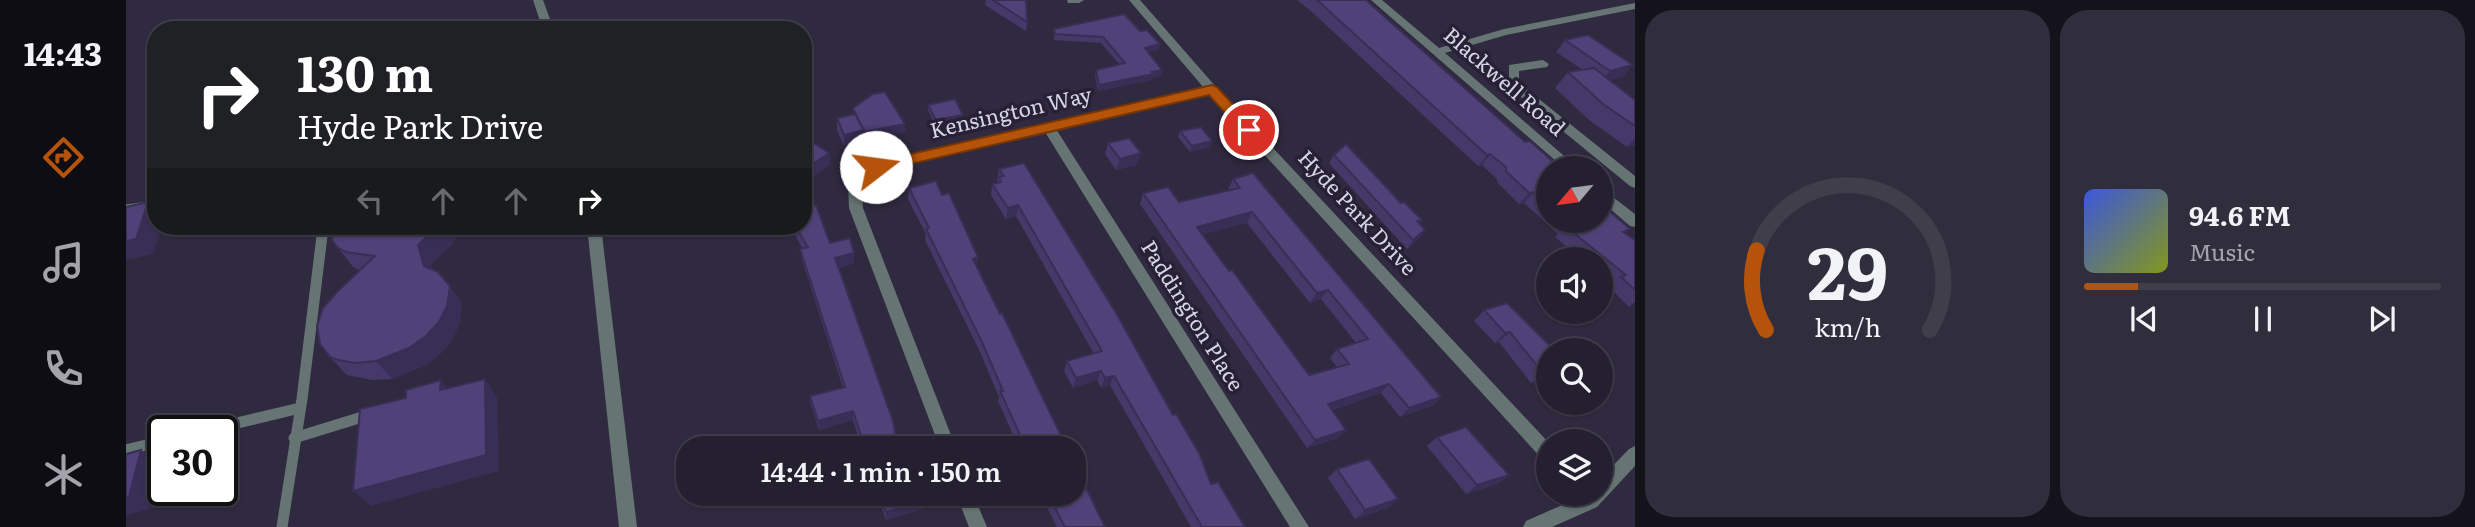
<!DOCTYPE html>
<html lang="en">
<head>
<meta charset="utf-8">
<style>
  body { margin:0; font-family:Literata,serif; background:#302d3c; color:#f1f3f6; height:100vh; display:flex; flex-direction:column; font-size:26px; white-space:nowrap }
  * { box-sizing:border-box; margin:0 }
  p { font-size:23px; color:#a3a3ab }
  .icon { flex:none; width:38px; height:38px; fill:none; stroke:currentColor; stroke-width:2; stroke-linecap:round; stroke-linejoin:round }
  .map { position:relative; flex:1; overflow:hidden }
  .panel { display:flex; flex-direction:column; gap:10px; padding:10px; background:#14121a; width:840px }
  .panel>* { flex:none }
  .top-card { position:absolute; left:21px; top:21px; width:665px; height:214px; border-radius:28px; box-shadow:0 2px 5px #0004,0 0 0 2px #413e4c; background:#202124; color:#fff; overflow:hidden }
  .needle { width:46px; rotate:241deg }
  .controls { position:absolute; left:1410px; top:156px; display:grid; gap:14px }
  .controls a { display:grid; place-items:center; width:77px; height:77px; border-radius:50%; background:#242030; box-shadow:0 2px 5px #0004,0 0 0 2px #413e4c; font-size:35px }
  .speed { position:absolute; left:21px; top:415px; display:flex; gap:14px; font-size:35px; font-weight:700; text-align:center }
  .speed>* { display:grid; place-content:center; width:91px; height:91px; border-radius:50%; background:#242030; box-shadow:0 2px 5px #0004,0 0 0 2px #413e4c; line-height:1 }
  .speed .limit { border:4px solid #111; border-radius:10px; background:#fff; color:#111 }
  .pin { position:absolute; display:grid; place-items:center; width:60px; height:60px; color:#fff; margin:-30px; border:4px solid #fff; border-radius:50%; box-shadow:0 2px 7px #0007 }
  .me { position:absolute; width:77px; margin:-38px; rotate:75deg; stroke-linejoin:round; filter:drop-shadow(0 0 5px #0008) }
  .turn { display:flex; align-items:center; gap:24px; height:147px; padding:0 35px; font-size:32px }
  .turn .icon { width:91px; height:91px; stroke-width:2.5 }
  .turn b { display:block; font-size:49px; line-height:60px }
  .lanes { display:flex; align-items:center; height:66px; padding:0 35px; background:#0003; justify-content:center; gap:35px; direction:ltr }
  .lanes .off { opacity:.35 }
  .panel .tile { flex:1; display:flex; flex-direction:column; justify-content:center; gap:10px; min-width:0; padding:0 24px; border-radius:28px; background:#302d3c }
  .panel .dial { align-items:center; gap:0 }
  .dial svg { height:182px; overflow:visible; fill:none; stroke:#413e4c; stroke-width:7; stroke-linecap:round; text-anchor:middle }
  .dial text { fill:#f1f3f6; stroke:none }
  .song { display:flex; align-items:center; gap:21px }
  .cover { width:84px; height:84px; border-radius:10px; background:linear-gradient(135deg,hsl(230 70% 55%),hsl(70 70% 35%)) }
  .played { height:7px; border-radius:4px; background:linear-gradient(90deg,#b45309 15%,#413e4c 15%) }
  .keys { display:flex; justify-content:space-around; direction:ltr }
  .panel .tiles { flex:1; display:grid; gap:10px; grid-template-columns:repeat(2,1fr) }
  .trip { position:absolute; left:550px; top:436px; width:410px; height:70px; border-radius:28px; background:#242030; box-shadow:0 2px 5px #0004,0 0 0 2px #413e4c; font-weight:600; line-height:70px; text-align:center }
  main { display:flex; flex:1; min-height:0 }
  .tab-bar { display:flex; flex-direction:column; width:126px; justify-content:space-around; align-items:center; background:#0e0d13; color:#a3a3ab }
  .tab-bar .icon { width:49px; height:49px }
  .tab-bar .current { color:#b45309 }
  .tab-bar b { font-size:32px; color:#f1f3f6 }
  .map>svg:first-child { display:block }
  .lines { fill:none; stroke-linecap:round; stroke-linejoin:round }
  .service-far1 { stroke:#667573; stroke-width:9 }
  .service { stroke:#667573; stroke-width:11 }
  .minor { fill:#667573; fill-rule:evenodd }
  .tertiary { fill:#667573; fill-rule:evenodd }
  .wall { fill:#463868; fill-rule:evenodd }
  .shaded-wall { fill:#392e55 }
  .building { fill:#514179; stroke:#392e55; stroke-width:2; fill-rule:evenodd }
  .route { fill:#b45309; stroke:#753606; stroke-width:2 }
  .labels { text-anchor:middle; stroke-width:7; stroke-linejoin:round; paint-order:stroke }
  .street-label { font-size:21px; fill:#d8d5e3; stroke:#262136 }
</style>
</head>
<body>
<main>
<nav class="tab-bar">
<b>14:43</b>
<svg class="icon current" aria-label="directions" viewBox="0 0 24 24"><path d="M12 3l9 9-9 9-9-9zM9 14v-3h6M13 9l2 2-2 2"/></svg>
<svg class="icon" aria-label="music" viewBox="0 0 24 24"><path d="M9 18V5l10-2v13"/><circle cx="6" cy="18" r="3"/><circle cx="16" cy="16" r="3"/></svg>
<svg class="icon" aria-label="phone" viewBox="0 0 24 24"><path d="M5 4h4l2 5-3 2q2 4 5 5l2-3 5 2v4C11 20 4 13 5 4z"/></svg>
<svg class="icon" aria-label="climate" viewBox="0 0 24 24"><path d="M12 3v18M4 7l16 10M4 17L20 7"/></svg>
</nav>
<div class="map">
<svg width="1509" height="527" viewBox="0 0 1509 527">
  <rect width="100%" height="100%" fill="#302a40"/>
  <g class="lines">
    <g class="service-far1">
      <polyline points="0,209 30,205"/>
      <polyline points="73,226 102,226"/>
      <polyline points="196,230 197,226"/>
    </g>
    <g class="service">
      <polyline points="82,430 174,408"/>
      <polyline points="168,438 246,414"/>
      <polyline points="0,450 37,441"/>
      <polyline points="156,527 176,399 197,228"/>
    </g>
    <g class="minor">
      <polygon points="407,0 417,0 428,30 417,30"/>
      <polygon points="941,0 958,0 953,3 942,3"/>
      <polygon points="1003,0 1014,0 1090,87 1423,443 1423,463 1417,460 1083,94 930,129 1183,527 1164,527 919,132 754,170 735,184 737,208 830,448 814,448 723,208 722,182 750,163 1078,88"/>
      <polygon points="1245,0 1256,0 1313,48 1378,29 1509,3 1509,9 1380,35 1319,53 1452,168 1438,168"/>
      <polygon points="1417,60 1423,64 1421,67 1393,71 1393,83 1509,176 1509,188 1504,186 1383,87 1383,65"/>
      <polygon points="1475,188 1509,214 1509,227 1504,226 1475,201"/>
      <polygon points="461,226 475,226 511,527 493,527"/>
      <polygon points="830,494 847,494 861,527 843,527"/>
    </g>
    <polygon class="tertiary" points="1509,446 1509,466 1471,507 1426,527 1397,527 1400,521 1461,494 1475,494 1475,478 1503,449"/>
  </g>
  <g class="wall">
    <polygon points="860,0 900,0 901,22 900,31 859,5"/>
    <polygon points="1171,0 1240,0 1423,168 1423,220 1475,220 1509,240 1509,302 1503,307 1483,287 1486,285 1475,276 1475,259 1455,259 1429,237 1432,234 1398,203 1393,204 1371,182 1371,179 1356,165 1352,166 1186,12"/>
    <polygon points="928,29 1014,31 1034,44 1032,50 1022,52 1035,76 1027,77 1026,80 972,91 969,76 970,70 994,65 975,43 928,40"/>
    <polygon points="1439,40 1497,77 1483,80 1509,100 1509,145 1501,147 1463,120 1429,88 1442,72 1457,70 1430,52"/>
    <polygon points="802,105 837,115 836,121 809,126 802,110"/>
    <polygon points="727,108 779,124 779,132 738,140 738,139 738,142 718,146 711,130 711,118 728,115"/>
    <polygon points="1054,131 1086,141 1084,147 1064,152 1052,137"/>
    <polygon points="982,143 1011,165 990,170 979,154"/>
    <polygon points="677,151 703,153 704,164 685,178 677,172"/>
    <polygon points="1208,155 1275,203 1296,220 1293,223 1299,230 1293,238 1281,249 1203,163"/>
    <polygon points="873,169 1085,484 1119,527 1065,527 984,385 975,388 971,380 947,388 938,371 941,361 968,354 890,216 880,219 865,195 866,184 872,182 871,180"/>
    <path d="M1107 179 1315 397 1306 406 1274 417 1255 393 1206 410 1220 430 1212 438 1181 448 1014 204 1017 193 1053 202 1104 191 1102 189ZM1121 223 1184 303 1195 299 1230 343 1211 349 1204 358 1211 367 1183 375 1103 271 1076 234Z"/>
    <polygon points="783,188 851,268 941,448 893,448 872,401 873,397 854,352 799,240 800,234 782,199"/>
    <polygon points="667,226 677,226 704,243 728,263 713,268 772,448 736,448 727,420 693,430 685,405 684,396 717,388 676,260 674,249 677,249 671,239"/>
    <polygon points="334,229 327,243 305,264 307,270 336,304 333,325 326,340 314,354 298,366 266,379 246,380 221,375 204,357 233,270 227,267 206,240"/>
    <polygon points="1381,303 1423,377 1405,383 1373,342 1369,343 1348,321 1358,310"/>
    <polygon points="1311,437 1383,475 1371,484 1340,494 1301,446"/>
    <polygon points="1211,469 1262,508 1229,519 1202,478"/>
    <polygon points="751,494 796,494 797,509 760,520"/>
    <polygon points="914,494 947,494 979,527 931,527"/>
  </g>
  <g class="shaded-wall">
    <polygon points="1034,44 1032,50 1017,53 1019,48"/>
    <polygon points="1507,65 1497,77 1474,82 1484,71"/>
    <polygon points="1036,70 1035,76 1027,77 1026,80 972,91 973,85"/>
    <polygon points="837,115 836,121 809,126 810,120"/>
    <polygon points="779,124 779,132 738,140 738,132"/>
    <polygon points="738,130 738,142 718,146 718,135"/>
    <polygon points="1509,138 1509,145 1501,147"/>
    <polygon points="1086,141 1084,147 1064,152 1066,146"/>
    <polygon points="703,153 704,164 685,178 684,166"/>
    <polygon points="1015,153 1011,165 990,170 994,159"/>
    <polygon points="1364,154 1356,165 1352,166 1361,155"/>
    <polygon points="1408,192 1398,203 1393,204 1403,193"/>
    <polygon points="22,202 30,210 30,226 36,226 27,254 0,260 0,241"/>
    <polygon points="892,205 890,216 880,219 882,208"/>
    <polygon points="1126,212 1121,223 1066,237 1071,227"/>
    <polygon points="312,226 334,226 334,229 327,243 305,264 311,285 298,266 292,245"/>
    <polygon points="1299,230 1293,238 1281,249 1287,240"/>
    <polygon points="728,253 728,263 710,268 709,258"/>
    <polygon points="852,257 851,268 847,259"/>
    <polygon points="324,286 336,304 333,325 326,340 314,354 298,366 266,379 250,361"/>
    <polygon points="1202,290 1195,299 1184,303 1191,293"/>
    <polygon points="1384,332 1373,342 1369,343 1379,333"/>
    <polygon points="975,371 971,380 947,388 950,378"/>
    <polygon points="1423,371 1423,377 1405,383 1417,373"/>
    <polygon points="988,376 984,385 975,388 979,378"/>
    <polygon points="359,379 371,397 373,471 245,506 227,491"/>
    <polygon points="315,380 329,397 314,390"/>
    <polygon points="1263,384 1255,393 1195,413 1202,404"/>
    <polygon points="1315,397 1306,406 1274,417 1283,408"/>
    <polygon points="727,411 727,420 693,430 692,421"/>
    <polygon points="1220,430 1212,438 1181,448 1189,440"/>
    <polygon points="15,450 34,463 24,509 0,515 0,498"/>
    <polygon points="1383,475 1371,484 1340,494 1351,485"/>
    <polygon points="1272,499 1262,508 1229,519 1239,510"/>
    <polygon points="798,500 797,509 760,520 760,512"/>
  </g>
  <g class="building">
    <polygon points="867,0 900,0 901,22"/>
    <polygon points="1191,0 1240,0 1399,142 1404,141 1434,168 1423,168 1423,205 1408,192 1403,193 1380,171 1380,167 1364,154 1361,155"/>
    <polygon points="998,14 1014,31 1021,30 1034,44 1019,48 1036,70 1026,72 1028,74 973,85 970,70 999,63 977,37 929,34 928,29"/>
    <polygon points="1462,35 1507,65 1484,71 1439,40"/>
    <polygon points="1468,68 1509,100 1509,126 1477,104 1442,72"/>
    <polygon points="759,92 779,124 738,132 727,108 747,94"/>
    <polygon points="829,99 837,115 810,120 802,105"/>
    <polygon points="729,114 738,130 718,135 711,118"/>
    <polygon points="1075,127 1086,141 1066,146 1054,131"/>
    <polygon points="1003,138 1015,153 994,159 982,143"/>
    <polygon points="688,143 703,153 684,166 677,162 677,151"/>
    <polygon points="1220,144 1275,203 1278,202 1296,220 1291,221 1299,230 1287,240 1208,155"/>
    <polygon points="898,163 990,313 1047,415 1050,414 1073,453 1085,484 1092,482 1119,527 1076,527 988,376 979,378 975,371 950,378 941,361 976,351 892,205 882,208 866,184 875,182 873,177 878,176 873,169"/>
    <path d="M1127 173 1315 397 1283 408 1263 384 1202 404 1220 430 1189 440 1017 193 1042 187 1053 202 1114 188 1107 179ZM1126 212 1191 293 1202 290 1242 339 1211 349 1223 364 1183 375 1106 270 1103 271 1071 227Z"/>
    <polygon points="810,181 816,195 823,193 852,257 847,259 874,314 876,313 941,448 900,448 874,391 877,391 856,342 800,229 803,228 783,188"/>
    <polygon points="22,202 10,239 0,241 0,207"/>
    <polygon points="1475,204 1504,229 1497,232 1509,240 1509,290 1495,277 1500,275 1439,226 1444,224 1440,220 1475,220"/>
    <polygon points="690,205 704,243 724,238 728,253 709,258 767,421 772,448 739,448 727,411 692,421 684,396 719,387 674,249 682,247 669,226 677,226 677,208"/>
    <polygon points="205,226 312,226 292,245 298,266 312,272 324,286 321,306 313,322 300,336 283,348 250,361 230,363 212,360 204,357 194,344 191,326 197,308 211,292 249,256 220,252 212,248 206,240"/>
    <polygon points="1381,303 1428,350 1423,350 1423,371 1417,373 1384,332 1379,333 1358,310"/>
    <polygon points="359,379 360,455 227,491 234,409 280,398 280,390 315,380 314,390"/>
    <polygon points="1340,427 1383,475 1351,485 1311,437"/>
    <polygon points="15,450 3,497 0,498 0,454"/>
    <polygon points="1243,459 1272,499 1239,510 1211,469"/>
    <polygon points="947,461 979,527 939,527 925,500 922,494 947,494"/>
    <polygon points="754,494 796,494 798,500 760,512"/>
  </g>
  <polygon class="route" points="1086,85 1091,87 1128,127 1128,134 1118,134 1083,95 750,172 743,167 750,162"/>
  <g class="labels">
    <g class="street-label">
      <text transform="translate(1378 82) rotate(41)" y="7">Blackwell Road</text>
      <text transform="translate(885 113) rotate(-13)" y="7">Kensington Way</text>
      <text transform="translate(1231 213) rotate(47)" y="7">Hyde Park Drive</text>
      <text transform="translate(1066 316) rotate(58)" y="7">Paddington Place</text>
    </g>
  </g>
</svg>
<div class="controls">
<a><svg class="needle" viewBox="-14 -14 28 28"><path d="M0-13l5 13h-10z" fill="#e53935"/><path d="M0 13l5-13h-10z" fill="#a3a3ab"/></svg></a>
<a><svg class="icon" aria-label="sound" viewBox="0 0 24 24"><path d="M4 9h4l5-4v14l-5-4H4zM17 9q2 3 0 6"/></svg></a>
<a><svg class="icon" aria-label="search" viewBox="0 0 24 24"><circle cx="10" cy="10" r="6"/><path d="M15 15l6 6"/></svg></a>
<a><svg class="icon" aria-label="layers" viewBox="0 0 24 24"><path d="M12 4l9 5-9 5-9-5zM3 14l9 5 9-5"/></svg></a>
</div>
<div class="speed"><div class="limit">30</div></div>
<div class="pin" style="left:1123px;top:130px;background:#d93025"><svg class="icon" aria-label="arrive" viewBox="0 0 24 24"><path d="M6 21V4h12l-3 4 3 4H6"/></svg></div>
<svg class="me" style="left:750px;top:167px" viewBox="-20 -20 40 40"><circle r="19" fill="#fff"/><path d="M0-13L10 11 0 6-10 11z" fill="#b45309"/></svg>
<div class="trip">14:44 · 1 min · 150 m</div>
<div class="top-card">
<div class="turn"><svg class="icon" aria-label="right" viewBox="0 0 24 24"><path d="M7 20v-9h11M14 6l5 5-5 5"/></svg><div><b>130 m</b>Hyde Park Drive</div></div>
<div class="lanes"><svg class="icon off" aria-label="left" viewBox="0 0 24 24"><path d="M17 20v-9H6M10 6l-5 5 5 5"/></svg><svg class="icon off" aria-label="ahead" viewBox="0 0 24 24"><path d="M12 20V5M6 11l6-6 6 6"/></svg><svg class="icon off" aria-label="ahead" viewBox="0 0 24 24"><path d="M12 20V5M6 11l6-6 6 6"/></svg><svg class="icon" aria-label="right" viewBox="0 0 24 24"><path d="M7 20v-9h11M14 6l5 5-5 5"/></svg></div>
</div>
</div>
<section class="panel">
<div class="tiles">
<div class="tile dial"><svg viewBox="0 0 100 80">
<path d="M14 69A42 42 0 1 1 86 69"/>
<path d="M14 69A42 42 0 0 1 10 34" stroke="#b45309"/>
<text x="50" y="56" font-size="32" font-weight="700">29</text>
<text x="50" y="72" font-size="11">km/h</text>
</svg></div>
<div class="tile">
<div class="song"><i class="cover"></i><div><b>94.6 FM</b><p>Music</p></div></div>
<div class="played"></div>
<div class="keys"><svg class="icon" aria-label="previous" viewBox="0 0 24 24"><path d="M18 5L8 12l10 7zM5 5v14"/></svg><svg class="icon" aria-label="pause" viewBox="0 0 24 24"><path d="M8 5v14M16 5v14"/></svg><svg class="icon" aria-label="next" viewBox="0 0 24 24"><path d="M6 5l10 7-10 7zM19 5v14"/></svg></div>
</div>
</div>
</section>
</main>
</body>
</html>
